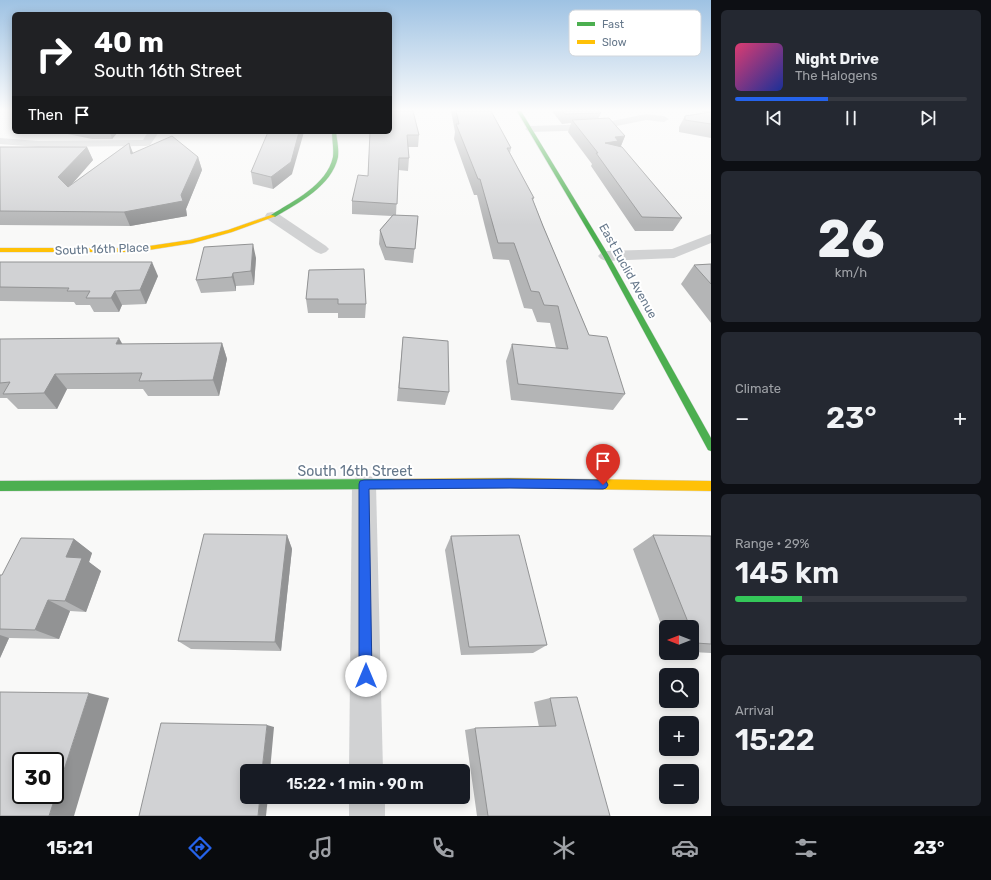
<!DOCTYPE html>
<html lang="en">
<head>
<meta charset="utf-8">
<style>
  body { margin:0; font-family:Rubik,sans-serif; background:#242831; color:#f1f3f6; height:100vh; display:flex; flex-direction:column; font-size:15px; white-space:nowrap }
  * { box-sizing:border-box; margin:0 }
  p { font-size:13px; color:#9ea1a6 }
  .icon { flex:none; width:22px; height:22px; fill:none; stroke:currentColor; stroke-width:2; stroke-linecap:round; stroke-linejoin:round }
  .map { position:relative; flex:1; overflow:hidden }
  .sheet { display:flex; flex-direction:column; gap:10px; padding:10px; background:#0d0f14; width:280px }
  .sheet>* { flex:none }
  .hud { position:absolute; left:12px; top:12px; width:380px; height:122px; border-radius:6px; box-shadow:0 2px 10px #0003; background:#202124; color:#fff; overflow:hidden }
  .needle { width:26px; rotate:270deg }
  .buttons { position:absolute; left:659px; top:620px; display:grid; gap:8px }
  .buttons a { display:grid; place-items:center; width:40px; height:40px; border-radius:6px; background:#171b24; box-shadow:0 2px 10px #0003; font-size:20px }
  .speed { position:absolute; left:12px; top:752px; display:flex; gap:8px; font-size:20px; font-weight:700; text-align:center }
  .speed>* { display:grid; place-content:center; width:52px; height:52px; border-radius:50%; background:#171b24; box-shadow:0 2px 10px #0003; line-height:1 }
  .speed .limit { border:2px solid #111; border-radius:6px; background:#fff; color:#111 }
  .pin { position:absolute; display:grid; place-items:center; width:34px; height:34px; color:#fff; margin:-41px -17px; border-radius:50% 50% 50% 0; rotate:-45deg; box-shadow:0 0 4px #0007 }
  .pin .icon { rotate:45deg }
  .me { position:absolute; width:44px; margin:-22px; rotate:0deg; stroke-linejoin:round; filter:drop-shadow(0 0 3px #0008) }
  .turn { display:flex; align-items:center; gap:14px; height:84px; padding:0 16px; font-size:18px }
  .turn .icon { width:52px; height:52px; stroke-width:2.5 }
  .turn b { display:block; font-size:28px; line-height:34px }
  .then { display:flex; align-items:center; height:38px; padding:0 16px; background:#0003; gap:8px; font-size:15px }
  .big { font-size:30px; font-weight:600; line-height:1.1 }
  .sheet .tile { flex:1; display:flex; flex-direction:column; justify-content:center; gap:6px; min-width:0; padding:0 14px; border-radius:6px; background:#242831 }
  .sheet .dial { align-items:center; gap:0 }
  .dial b { font-size:52px; line-height:1 }
  .song { display:flex; align-items:center; gap:12px }
  .cover { width:48px; height:48px; border-radius:6px; background:linear-gradient(135deg,hsl(340 70% 55%),hsl(230 70% 35%)) }
  .played { height:4px; border-radius:2px; background:linear-gradient(90deg,#2563eb 40%,#363941 40%) }
  .keys { display:flex; justify-content:space-around; direction:ltr }
  .heat { display:flex; justify-content:space-between; align-items:center; font-size:22px; direction:ltr }
  .charge { height:6px; border-radius:3px; background:linear-gradient(90deg,#34c759 29%,#363941 0) }
  .trip { position:absolute; left:240px; top:764px; width:230px; height:40px; border-radius:6px; background:#171b24; box-shadow:0 2px 10px #0003; font-weight:600; line-height:40px; text-align:center }
  .menu { display:flex; height:64px; justify-content:space-around; align-items:center; background:#090b0e; color:#9ea1a6 }
  .menu .icon { width:28px; height:28px }
  .menu .selected { color:#2563eb }
  .menu b { font-size:18px; color:#f1f3f6 }
  main { display:flex; flex:1; min-height:0 }
  .map>svg:first-child { display:block }
  .lines { fill:none; stroke-linecap:round; stroke-linejoin:round }
  .fast-casing { stroke:#d6d7d7; stroke-width:1 }
  .slow-casing { stroke:#d6d7d7; stroke-width:1 }
  .street { fill:#d1d2d3; fill-rule:evenodd }
  .fast { fill:#4caf50; fill-rule:evenodd }
  .slow { fill:#ffc107; fill-rule:evenodd }
  .wall { fill:#b4b5b6 }
  .shaded-wall { fill:#929394 }
  .building { fill:#d1d2d4; stroke:#929394; fill-rule:evenodd }
  .route { fill:#2563eb; stroke:#184099 }
  .labels { text-anchor:middle; stroke-width:4; stroke-linejoin:round; paint-order:stroke }
  .far-street-label { font-size:12px; fill:#66788b; stroke:#fff }
  .street-label { font-size:14px; fill:#66788b; stroke:#fff }
  .key { fill:#fff; stroke:#d1d6dc; stroke-width:1 }
  .key-label { font-size:11px; fill:#66788b }
</style>
</head>
<body>
<main>
<div class="map">
<svg width="711" height="816" viewBox="0 0 711 816">
  <rect width="100%" height="100%" fill="#f9f9f8"/>
  <g class="lines">
    <g class="fast-casing">
      <g id="fast">
        <polygon points="517,111 521,111 609,256 711,438 711,451 708,450 603,256"/>
        <path d="M332 132H336C337 140 339 149 338 157 332 186 298 203 275 217H271V215C293 201 327 185 333 157 334 149 332 140 332 132Z"/>
        <polygon points="394,479 398,481 399,484 398,487 394,489 0,491 0,481"/>
      </g>
    </g>
    <g class="slow-casing">
      <g id="slow">
        <polygon points="271,215 276,216 232,232 193,243 136,252 0,252 0,248 136,248 190,240 228,230"/>
        <polygon points="510,478 711,481 711,491 510,488 394,489 390,487 389,484 390,481 394,479"/>
      </g>
    </g>
    <g class="street">
      <polygon points="646,114 664,116 669,119 664,122 646,120 597,130 530,132 525,129 530,126 597,124"/>
      <polygon points="148,132 159,132 150,145 146,146 38,147 0,144 0,138 38,141 143,140"/>
      <polygon points="272,212 277,213 326,246 329,249 326,252 321,254 316,252 267,219 265,216 267,213"/>
      <polygon points="711,234 711,243 674,258 606,261 601,259 598,256 601,253 606,251 672,249"/>
      <polygon points="364,474 372,477 376,485 383,771 349,771 352,485 356,477"/>
      <rect x="349" y="797" width="36" height="19"/>
    </g>
    <use href="#fast" class="fast"/>
    <use href="#slow" class="slow"/>
  </g>
  <g class="wall">
    <polygon points="451,111 491,111 511,148 510,153 534,198 533,200 543,226 589,335 625,394 613,410 511,400 506,361 512,344 556,348 550,323 537,322 532,309 524,308 509,260 493,259 477,195 474,195 454,139 455,132"/>
    <polygon points="552,111 599,111 601,113 598,119 625,136 621,146 682,218 673,231 635,231 591,166 592,164 568,132 571,123 562,124"/>
    <polygon points="700,111 711,111 711,138 679,132 679,127 685,116 706,113"/>
    <polygon points="58,132 118,132 112,139 92,139"/>
    <polygon points="370,132 419,135 418,147 408,147 409,158 408,171 398,170 396,215 418,216 413,263 385,260 379,244 380,230 392,216 352,214 352,201 368,176"/>
    <polygon points="129,143 133,153 198,157 202,170 186,209 187,216 130,226 0,225 0,147 87,147 93,160 71,185"/>
    <polygon points="251,172 292,174 273,189 253,184"/>
    <polygon points="256,258 254,285 236,286 236,291 201,293 196,280"/>
    <polygon points="0,262 158,276 146,304 122,305 119,312 94,312 90,305 76,305 74,302 0,301"/>
    <polygon points="711,264 711,323 681,284 694,265"/>
    <polygon points="309,270 366,304 365,318 338,318 338,313 308,313 306,299"/>
    <polygon points="403,337 449,392 445,405 397,401"/>
    <polygon points="0,339 122,344 222,343 227,359 219,396 148,396 143,389 67,389 57,409 18,409 7,398 0,398"/>
    <polygon points="287,535 292,549 281,651 191,649 178,641"/>
    <polygon points="653,535 711,536 711,653 692,652 692,627 666,627 666,638 633,549"/>
    <polygon points="451,536 547,645 533,653 461,655 445,550"/>
    <polygon points="74,539 92,553 89,562 101,571 86,612 70,611 59,639 9,638 0,658 0,575 2,575"/>
    <polygon points="550,698 610,816 477,816 465,730 475,728 539,727 534,702"/>
  </g>
  <g class="shaded-wall">
    <polygon points="110,132 118,132 112,139"/>
    <polygon points="299,132 304,132 292,174 273,189 271,177"/>
    <polygon points="625,136 620,148 605,143 615,137"/>
    <polygon points="129,143 134,156 131,154"/>
    <polygon points="87,147 93,160 66,191 58,177"/>
    <polygon points="198,157 202,170 186,209 187,216 130,226 124,212 181,195"/>
    <polygon points="253,244 256,258 254,285 251,271"/>
    <polygon points="152,262 158,276 146,304 140,290"/>
    <polygon points="233,273 236,286 236,291 232,277"/>
    <polygon points="115,291 122,305 119,312 111,298"/>
    <polygon points="119,338 128,354 116,344"/>
    <polygon points="222,343 227,359 219,396 213,380"/>
    <polygon points="55,374 67,389 57,409 44,393"/>
    <polygon points="287,535 292,549 281,651 275,642"/>
    <polygon points="74,539 92,553 89,562 101,571 86,612 65,601 66,557"/>
    <polygon points="48,600 70,611 59,639 35,630"/>
    <polygon points="0,635 9,638 0,658"/>
    <polygon points="89,693 109,698 74,816 49,816"/>
    <polygon points="267,725 274,727 270,771 262,771"/>
    <polygon points="260,797 268,797 266,816 258,816"/>
  </g>
  <g class="building">
    <polygon points="390,111 413,111 419,135 407,135 409,158 399,158 397,204 352,201 358,175 368,176 370,132 390,132"/>
    <polygon points="456,111 491,111 511,148 507,148 534,198 532,198 543,226 589,335 607,337 625,394 518,384 512,344 568,349 558,306 544,305 539,292 531,291 514,243 498,243 480,179 478,179 456,124 459,124"/>
    <polygon points="562,111 599,111 601,113 565,114"/>
    <polygon points="711,112 711,124 685,120 685,116"/>
    <polygon points="609,118 625,136 615,137 618,141 605,143 622,147 682,218 642,217 596,153 598,153 572,120"/>
    <polygon points="268,132 299,132 291,162 271,177 251,172"/>
    <polygon points="172,136 198,157 181,195 183,201 124,212 0,211 0,147 87,147 58,177 68,187 129,143 131,154"/>
    <polygon points="393,215 418,216 415,249 386,247 380,230"/>
    <polygon points="253,244 251,271 233,273 232,277 196,280 204,247"/>
    <polygon points="0,262 152,262 140,290 115,291 111,298 86,298 90,291 67,291 69,288 0,287"/>
    <polygon points="711,264 711,284 694,265"/>
    <polygon points="364,269 366,304 338,304 338,299 306,299 309,270"/>
    <polygon points="403,337 448,341 449,392 399,388"/>
    <polygon points="119,338 116,344 222,343 213,380 139,381 142,373 55,374 44,393 3,394 10,382 0,383 0,339"/>
    <polygon points="204,534 287,535 275,642 178,641"/>
    <polygon points="519,535 547,645 469,647 451,536"/>
    <polygon points="653,535 711,536 711,644 696,643 692,633 692,627 690,627"/>
    <polygon points="21,538 74,539 66,557 82,558 65,601 48,600 35,630 0,629 0,575 2,575"/>
    <path d="M0 692 89 693 49 816H0ZM21 761H55V795H21Z"/>
    <polygon points="577,697 610,816 488,816 475,728 556,726 550,698"/>
    <polygon points="161,723 267,725 262,771 247,771 247,797 260,797 258,816 139,816"/>
  </g>
  <linearGradient id="sky" x2="0" y2="1"><stop stop-color="#9ec2e3"/><stop offset="0.49" stop-color="#fcfcfc"/><stop offset="1" stop-color="#fcfcfc" stop-opacity="0"/></linearGradient>
  <rect width="711" height="225" fill="url(#sky)"/>
  <polygon class="route" points="510,479 603,480 606,481 608,485 606,488 603,489 510,488 369,489 372,676 370,680 366,682 361,680 359,676 359,484 360,481 364,480"/>
  <g class="labels">
    <g class="far-street-label">
      <text transform="translate(102 249) rotate(-2)" y="4">South 16th Place</text>
      <text transform="translate(628 271) rotate(61)" y="4">East Euclid Avenue</text>
    </g>
    <g class="street-label">
      <text x="355" y="476">South 16th Street</text>
    </g>
  </g>
  <rect x="569" y="10" width="132" height="46" rx="6" class="key"/>
  <rect x="577" y="22" width="18" height="4" fill="#4caf50"/>
  <rect x="577" y="40" width="18" height="4" fill="#ffc107"/>
  <g class="key-label">
    <text x="602" y="28">Fast</text>
    <text x="602" y="46">Slow</text>
  </g>
</svg>
<div class="buttons">
<a><svg class="needle" viewBox="-14 -14 28 28"><path d="M0-13l5 13h-10z" fill="#e53935"/><path d="M0 13l5-13h-10z" fill="#9ea1a6"/></svg></a>
<a><svg class="icon" aria-label="search" viewBox="0 0 24 24"><circle cx="10" cy="10" r="6"/><path d="M15 15l6 6"/></svg></a>
<a>+</a>
<a>−</a>
</div>
<div class="speed"><div class="limit">30</div></div>
<div class="pin" style="left:603px;top:485px;background:#d93025"><svg class="icon" aria-label="arrive" viewBox="0 0 24 24"><path d="M6 21V4h12l-3 4 3 4H6"/></svg></div>
<svg class="me" style="left:366px;top:676px" viewBox="-20 -20 40 40"><circle r="19" fill="#fff"/><path d="M0-13L10 11 0 6-10 11z" fill="#2563eb"/></svg>
<div class="trip">15:22 · 1 min · 90 m</div>
<div class="hud">
<div class="turn"><svg class="icon" aria-label="right" viewBox="0 0 24 24"><path d="M7 20v-9h11M14 6l5 5-5 5"/></svg><div><b>40 m</b>South 16th Street</div></div>
<div class="then">Then<svg class="icon" aria-label="arrive" viewBox="0 0 24 24"><path d="M6 21V4h12l-3 4 3 4H6"/></svg></div>
</div>
</div>
<section class="sheet">
<div class="tile">
<div class="song"><i class="cover"></i><div><b>Night Drive</b><p>The Halogens</p></div></div>
<div class="played"></div>
<div class="keys"><svg class="icon" aria-label="previous" viewBox="0 0 24 24"><path d="M18 5L8 12l10 7zM5 5v14"/></svg><svg class="icon" aria-label="pause" viewBox="0 0 24 24"><path d="M8 5v14M16 5v14"/></svg><svg class="icon" aria-label="next" viewBox="0 0 24 24"><path d="M6 5l10 7-10 7zM19 5v14"/></svg></div>
</div>
<div class="tile dial"><b>26</b><p>km/h</p></div>
<div class="tile"><p>Climate</p>
<div class="heat"><a>−</a><b class="big">23°</b><a>+</a></div>
</div>
<div class="tile"><p>Range · 29%</p><b class="big">145 km</b><div class="charge"></div></div>
<div class="tile"><p>Arrival</p><b class="big">15:22</b></div>
</section>
</main>
<nav class="menu">
<b>15:21</b>
<svg class="icon selected" aria-label="directions" viewBox="0 0 24 24"><path d="M12 3l9 9-9 9-9-9zM9 14v-3h6M13 9l2 2-2 2"/></svg>
<svg class="icon" aria-label="music" viewBox="0 0 24 24"><path d="M9 18V5l10-2v13"/><circle cx="6" cy="18" r="3"/><circle cx="16" cy="16" r="3"/></svg>
<svg class="icon" aria-label="phone" viewBox="0 0 24 24"><path d="M5 4h4l2 5-3 2q2 4 5 5l2-3 5 2v4C11 20 4 13 5 4z"/></svg>
<svg class="icon" aria-label="climate" viewBox="0 0 24 24"><path d="M12 3v18M4 7l16 10M4 17L20 7"/></svg>
<svg class="icon" aria-label="car" viewBox="0 0 24 24"><path d="M5 17H2v-5l4-1 3-4h7l3 4 3 1v5h-3M9 17h6M6 11h13"/><circle cx="7" cy="17" r="2"/><circle cx="17" cy="17" r="2"/></svg>
<svg class="icon" aria-label="filters" viewBox="0 0 24 24"><path d="M4 7h16M4 17h16"/><circle cx="9" cy="7" r="2"/><circle cx="15" cy="17" r="2"/></svg>
<b>23°</b>
</nav>
</body>
</html>
